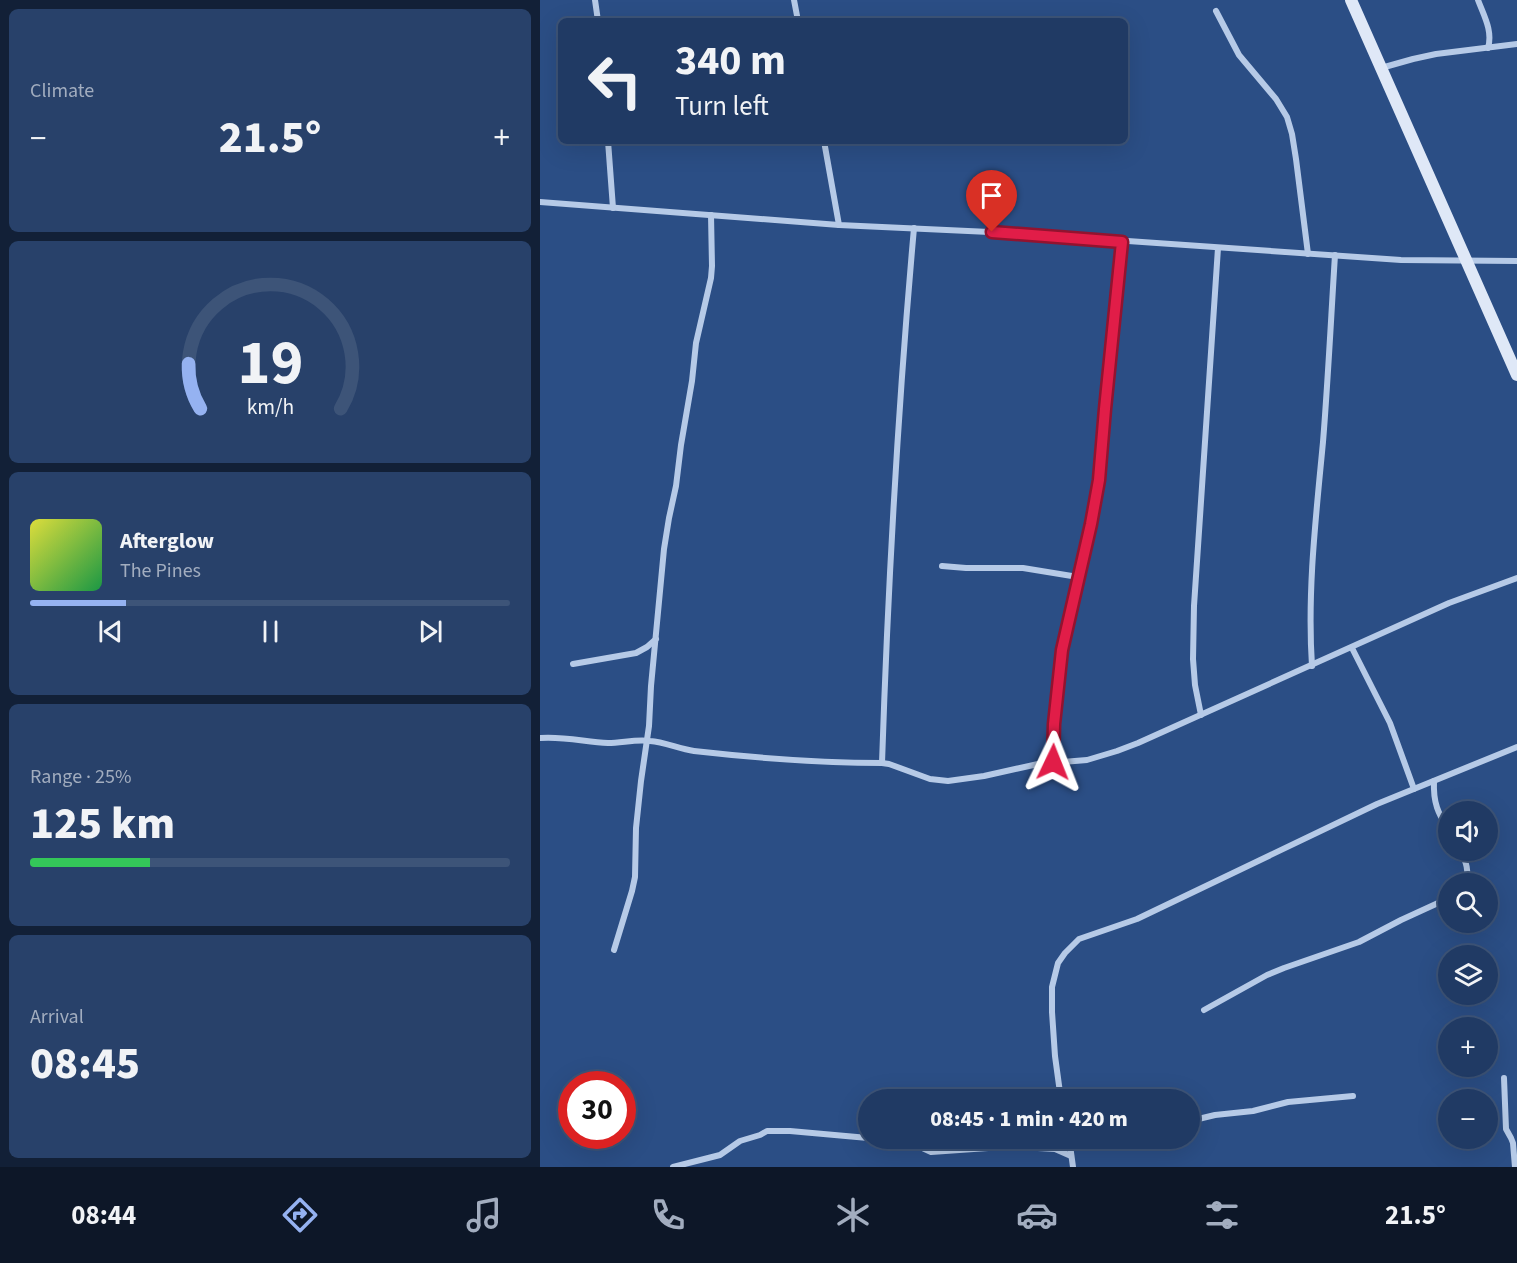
<!DOCTYPE html>
<html lang="en">
<head>
<meta charset="utf-8">
<style>
  body { margin:0; font-family:"Source Sans 3",sans-serif; background:#28416a; color:#f1f3f6; height:100vh; display:flex; flex-direction:column; font-size:22px; white-space:nowrap }
  * { box-sizing:border-box; margin:0 }
  p { font-size:20px; color:#a2adbf }
  .icon { flex:none; width:33px; height:33px; fill:none; stroke:currentColor; stroke-width:2; stroke-linecap:round; stroke-linejoin:round }
  .map { position:relative; flex:1; overflow:hidden }
  .details { display:flex; flex-direction:column; gap:9px; padding:9px; background:#122037; width:540px }
  .details>* { flex:none }
  .hud { position:absolute; left:18px; top:18px; width:570px; height:126px; border-radius:9px; box-shadow:0 6px 24px #0002,0 0 0 2px #3d5478; background:#203a64; color:#f1f3f6; overflow:hidden }
  .fabs { position:absolute; left:898px; top:801px; display:grid; gap:12px }
  .fabs a { display:grid; place-items:center; width:60px; height:60px; border-radius:50%; background:#203a64; box-shadow:0 6px 24px #0002,0 0 0 2px #3d5478; font-size:30px }
  .speed { position:absolute; left:18px; top:1071px; display:flex; gap:12px; font-size:30px; font-weight:700; text-align:center }
  .speed>* { display:grid; place-content:center; width:78px; height:78px; border-radius:50%; background:#203a64; box-shadow:0 6px 24px #0002,0 0 0 2px #3d5478; line-height:1 }
  .speed .limit { border:9px solid #d22; background:#fff; color:#111 }
  .pin { position:absolute; display:grid; place-items:center; width:51px; height:51px; color:#fff; margin:-62px -26px; border-radius:50% 50% 50% 0; rotate:-45deg; box-shadow:0 0 6px #0007 }
  .pin .icon { rotate:45deg }
  .me { position:absolute; width:66px; margin:-33px; rotate:2deg; stroke-linejoin:round; filter:drop-shadow(0 0 4px #0008) }
  .turn { display:flex; align-items:center; gap:21px; height:126px; padding:0 18px; font-size:27px }
  .turn .icon { width:78px; height:78px; stroke-width:2.5 }
  .turn b { display:block; font-size:42px; line-height:51px }
  .big { font-size:45px; font-weight:800; line-height:1.1 }
  .details .card { flex:1; display:flex; flex-direction:column; justify-content:center; gap:9px; min-width:0; padding:0 21px; border-radius:9px; background:#28416a }
  .details .dial { align-items:center; gap:0 }
  .dial svg { height:156px; overflow:visible; fill:none; stroke:#3d5478; stroke-width:7; stroke-linecap:round; text-anchor:middle }
  .dial text { fill:#f1f3f6; stroke:none }
  .song { display:flex; align-items:center; gap:18px }
  .cover { width:72px; height:72px; border-radius:9px; background:linear-gradient(135deg,hsl(60 70% 55%),hsl(140 70% 35%)) }
  .played { height:6px; border-radius:3px; background:linear-gradient(90deg,#95b2f1 20%,#3d5478 20%) }
  .keys { display:flex; justify-content:space-around; direction:ltr }
  .heat { display:flex; justify-content:space-between; align-items:center; font-size:33px; direction:ltr }
  .charge { height:9px; border-radius:4px; background:linear-gradient(90deg,#34c759 25%,#3d5478 0) }
  .trip { position:absolute; left:318px; top:1089px; width:342px; height:60px; border-radius:30px; background:#203a64; box-shadow:0 6px 24px #0002,0 0 0 2px #3d5478; font-weight:800; line-height:60px; text-align:center }
  .menu { display:flex; height:96px; justify-content:space-around; align-items:center; background:#0d1728; color:#a2adbf }
  .menu .icon { width:42px; height:42px }
  .menu .current { color:#95b2f1 }
  .menu b { font-size:27px; color:#f1f3f6 }
  main { display:flex; flex:1; min-height:0 }
  .map>svg:first-child { display:block }
  .lines { fill:none; stroke-linecap:round; stroke-linejoin:round }
  .street { stroke:#b6cae7; stroke-width:6 }
  .secondary { stroke:#dfe8f7; stroke-width:12 }
  .route-casing { stroke:#92132f; stroke-width:15 }
  .route { stroke:#e11d48; stroke-width:10 }
</style>
</head>
<body>
<main>
<section class="details">
<div class="card"><p>Climate</p>
<div class="heat"><a>−</a><b class="big">21.5°</b><a>+</a></div>
</div>
<div class="card dial"><svg viewBox="0 0 100 80">
<path d="M14 69A42 42 0 1 1 86 69"/>
<path d="M14 69A42 42 0 0 1 8 46" stroke="#95b2f1"/>
<text x="50" y="56" font-size="32" font-weight="700">19</text>
<text x="50" y="72" font-size="11">km/h</text>
</svg></div>
<div class="card">
<div class="song"><i class="cover"></i><div><b>Afterglow</b><p>The Pines</p></div></div>
<div class="played"></div>
<div class="keys"><svg class="icon" aria-label="previous" viewBox="0 0 24 24"><path d="M18 5L8 12l10 7zM5 5v14"/></svg><svg class="icon" aria-label="pause" viewBox="0 0 24 24"><path d="M8 5v14M16 5v14"/></svg><svg class="icon" aria-label="next" viewBox="0 0 24 24"><path d="M6 5l10 7-10 7zM19 5v14"/></svg></div>
</div>
<div class="card"><p>Range · 25%</p><b class="big">125 km</b><div class="charge"></div></div>
<div class="card"><p>Arrival</p><b class="big">08:45</b></div>
</section>
<div class="map">
<svg width="977" height="1167" viewBox="0 0 977 1167">
  <rect width="100%" height="100%" fill="#2b4e85"/>
  <g class="lines">
    <g class="street">
      <polyline points="55,0 58,21"/>
      <polyline points="254,0 258,21"/>
      <path d="M938 0C944 16 953 31 948 48"/>
      <polyline points="676,11 699,55 736,99 747,117 752,134 756,159 768,254"/>
      <polyline points="841,68 873,59 896,54 977,44"/>
      <polyline points="68,141 73,208"/>
      <polyline points="284,141 299,225"/>
      <polyline points="0,202 299,225 471,233 861,260 977,261"/>
      <polyline points="402,566 426,568 483,568 538,577"/>
      <polyline points="812,648 850,723 874,789"/>
      <polyline points="33,664 96,653 107,647 116,639"/>
      <path d="M772 666C767 592 776 516 783 442 788 380 791 318 795 255"/>
      <polyline points="661,715 655,685 653,659 654,606 678,248"/>
      <path d="M0 738C23 736 46 742 68 743 82 743 96 739 110 741 125 742 139 749 154 751 216 758 279 763 342 763L349 764 390 779 408 781 444 776 498 764 547 760 577 751 598 743 909 603 977 578"/>
      <polyline points="513,762 514,724 522,650 551,524 559,480 565,409 582,242"/>
      <path d="M342 763C348 584 358 406 374 228"/>
      <path d="M894 781C893 803 898 813 909 831"/>
      <path d="M920 850C926 861 930 872 925 884"/>
      <polyline points="74,950 92,891 95,877 96,828 101,781 109,726 111,686 124,549 129,518 136,486 141,445 152,381 156,343 171,278 172,266 171,215"/>
      <polyline points="664,1010 727,975 744,968 819,942 861,920 909,898"/>
      <polyline points="964,1078 966,1129 971,1138 973,1143 975,1167"/>
      <polyline points="521,1100 515,1056 512,1012 512,987 518,963 525,953 539,939 597,919 837,804 977,747"/>
      <polyline points="650,1121 675,1115 713,1111 748,1102 813,1096"/>
      <polyline points="334,1138 356,1139 365,1140 391,1152 448,1148 498,1148 515,1149 531,1156"/>
      <polyline points="529,1138 533,1167"/>
      <polyline points="529,1143 552,1138"/>
      <polyline points="133,1167 180,1155 200,1141 220,1135 227,1131 250,1131 328,1138"/>
    </g>
    <polyline class="secondary" points="811,0 977,375"/>
  </g>
  <g class="lines">
    <g class="route-casing">
      <polyline id="route" points="452,232 582,242 565,409 559,480 551,524 522,650 514,724 513,762"/>
    </g>
    <use href="#route" class="route"/>
  </g>
</svg>
<div class="fabs">
<a><svg class="icon" aria-label="sound" viewBox="0 0 24 24"><path d="M4 9h4l5-4v14l-5-4H4zM17 9q2 3 0 6"/></svg></a>
<a><svg class="icon" aria-label="search" viewBox="0 0 24 24"><circle cx="10" cy="10" r="6"/><path d="M15 15l6 6"/></svg></a>
<a><svg class="icon" aria-label="layers" viewBox="0 0 24 24"><path d="M12 4l9 5-9 5-9-5zM3 14l9 5 9-5"/></svg></a>
<a>+</a>
<a>−</a>
</div>
<div class="speed"><div class="limit">30</div></div>
<div class="pin" style="left:452px;top:232px;background:#d93025"><svg class="icon" aria-label="arrive" viewBox="0 0 24 24"><path d="M6 21V4h12l-3 4 3 4H6"/></svg></div>
<svg class="me" style="left:513px;top:762px" viewBox="-20 -20 40 40"><path d="M0-17L14 15 0 8-14 15z" fill="#e11d48" stroke="#fff" stroke-width="4"/></svg>
<div class="trip">08:45 · 1 min · 420 m</div>
<div class="hud">
<div class="turn"><svg class="icon" aria-label="left" viewBox="0 0 24 24"><path d="M17 20v-9H6M10 6l-5 5 5 5"/></svg><div><b>340 m</b>Turn left</div></div>
</div>
</div>
</main>
<nav class="menu">
<b>08:44</b>
<svg class="icon current" aria-label="directions" viewBox="0 0 24 24"><path d="M12 3l9 9-9 9-9-9zM9 14v-3h6M13 9l2 2-2 2"/></svg>
<svg class="icon" aria-label="music" viewBox="0 0 24 24"><path d="M9 18V5l10-2v13"/><circle cx="6" cy="18" r="3"/><circle cx="16" cy="16" r="3"/></svg>
<svg class="icon" aria-label="phone" viewBox="0 0 24 24"><path d="M5 4h4l2 5-3 2q2 4 5 5l2-3 5 2v4C11 20 4 13 5 4z"/></svg>
<svg class="icon" aria-label="climate" viewBox="0 0 24 24"><path d="M12 3v18M4 7l16 10M4 17L20 7"/></svg>
<svg class="icon" aria-label="car" viewBox="0 0 24 24"><path d="M5 17H2v-5l4-1 3-4h7l3 4 3 1v5h-3M9 17h6M6 11h13"/><circle cx="7" cy="17" r="2"/><circle cx="17" cy="17" r="2"/></svg>
<svg class="icon" aria-label="filters" viewBox="0 0 24 24"><path d="M4 7h16M4 17h16"/><circle cx="9" cy="7" r="2"/><circle cx="15" cy="17" r="2"/></svg>
<b>21.5°</b>
</nav>
</body>
</html>
